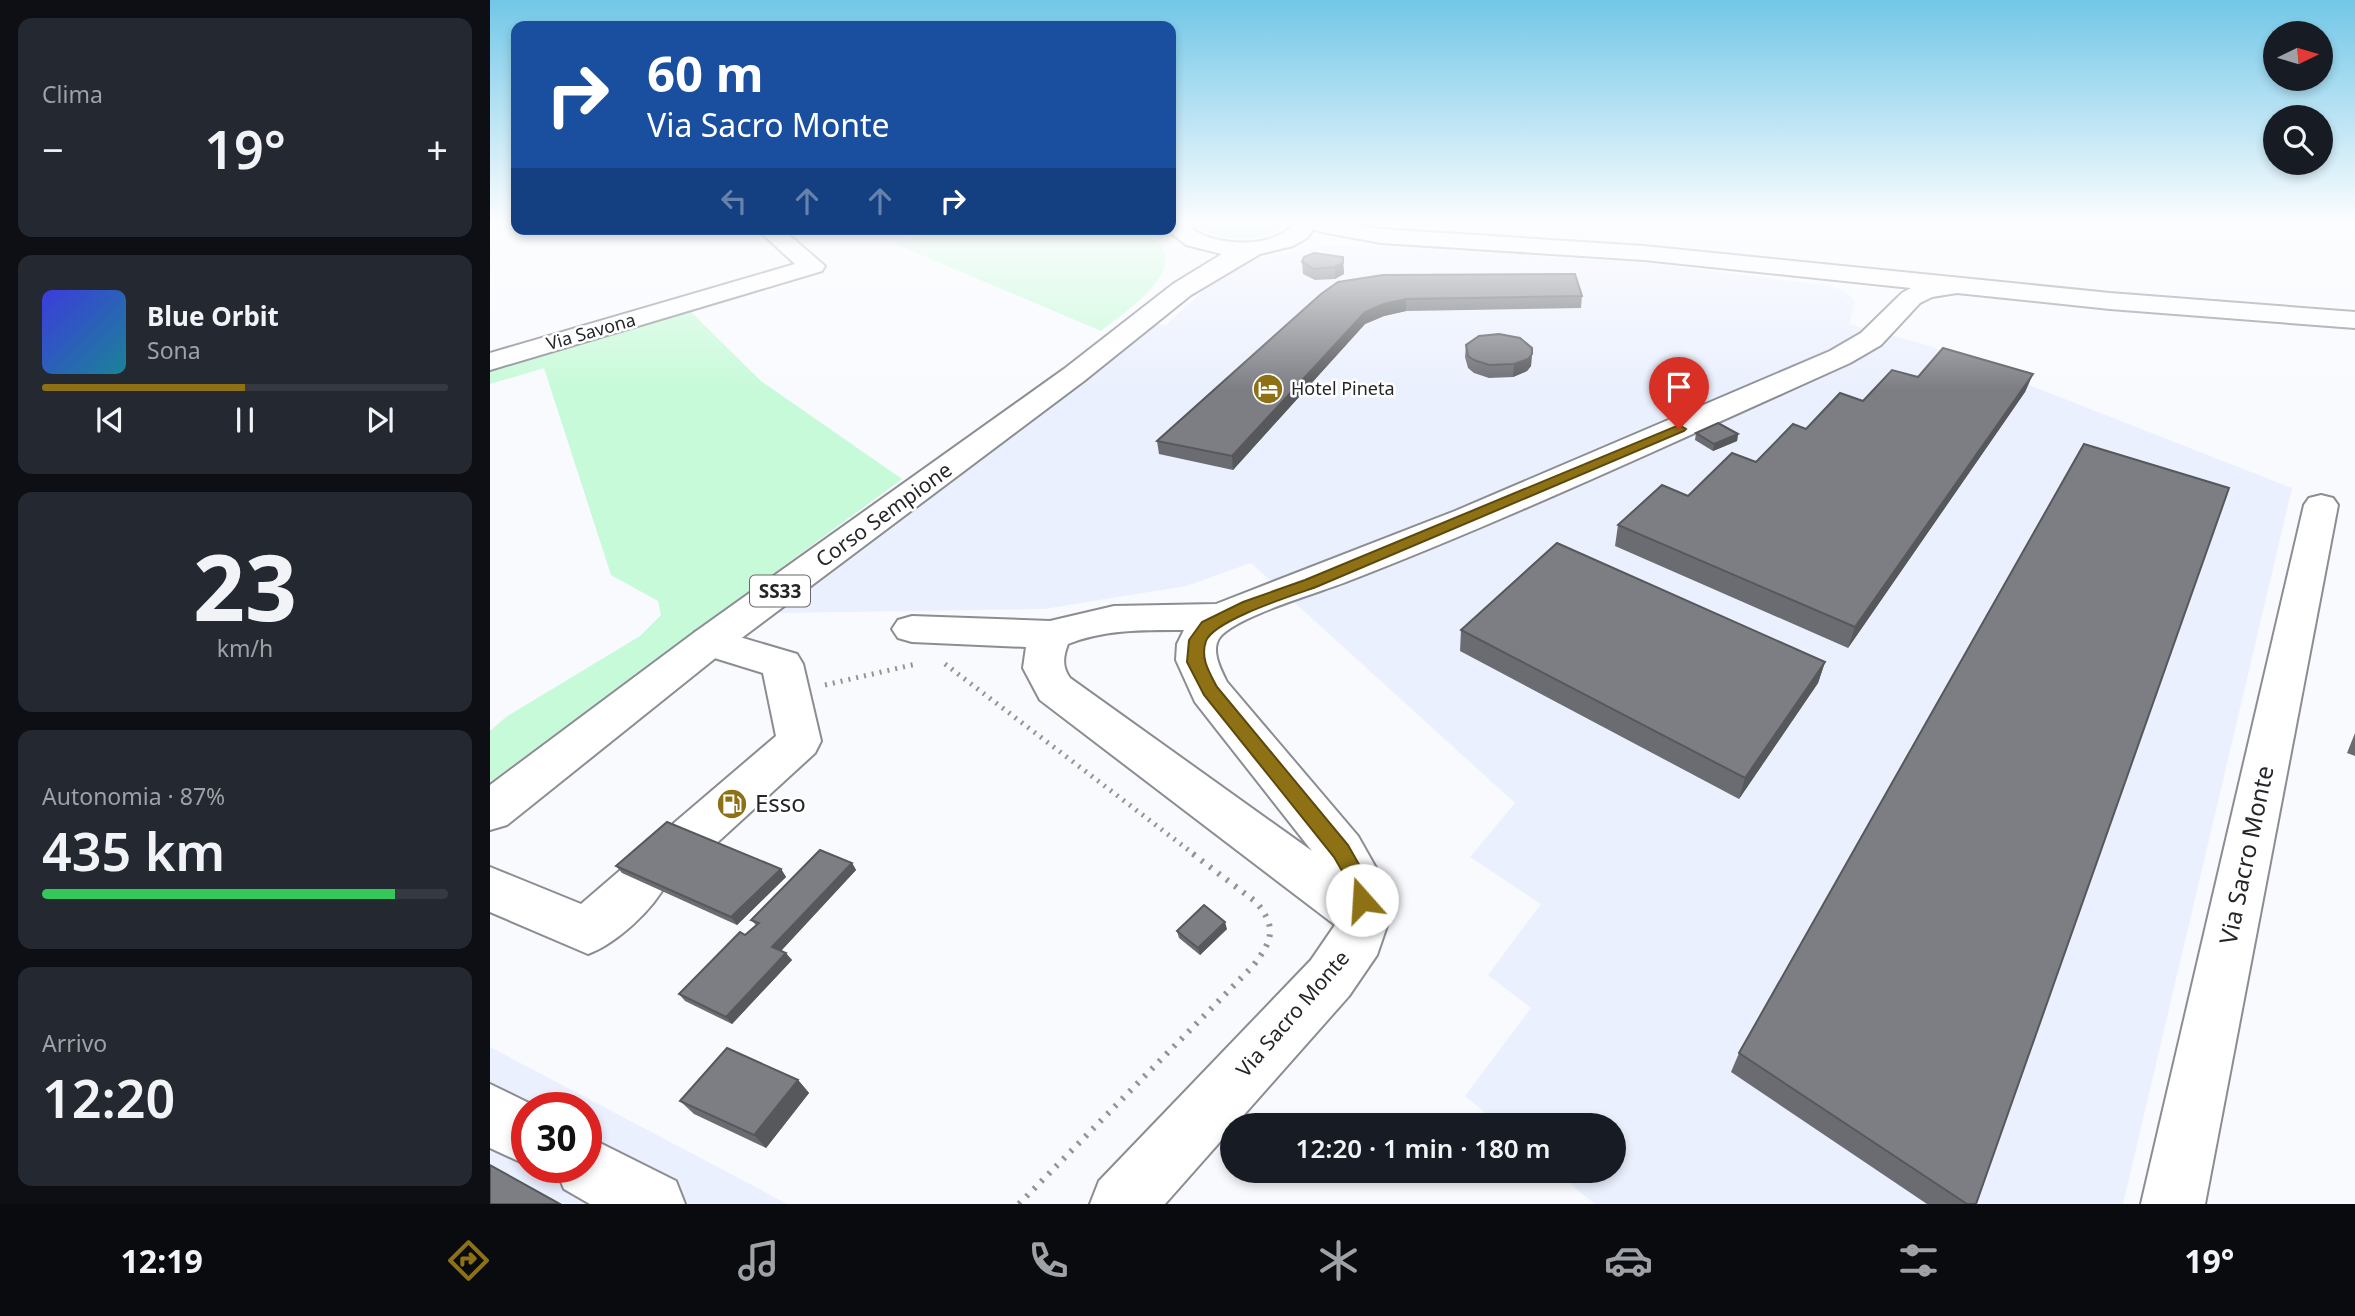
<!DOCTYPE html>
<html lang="it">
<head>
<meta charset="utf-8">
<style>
  body { margin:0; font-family:"Noto Sans",sans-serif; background:#242831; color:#f1f3f6; height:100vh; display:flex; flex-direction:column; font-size:26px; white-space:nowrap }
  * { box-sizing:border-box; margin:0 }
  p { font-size:23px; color:#9ea1a6 }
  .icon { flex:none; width:38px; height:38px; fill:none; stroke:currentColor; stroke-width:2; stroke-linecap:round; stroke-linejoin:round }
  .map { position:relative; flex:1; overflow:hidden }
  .panel { display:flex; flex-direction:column; gap:18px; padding:18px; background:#0d0f14; width:490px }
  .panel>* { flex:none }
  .guide { position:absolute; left:21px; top:21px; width:665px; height:214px; border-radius:14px; box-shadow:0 4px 10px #0003; background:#1a4fa0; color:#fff; overflow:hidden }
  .needle { width:46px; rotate:85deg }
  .buttons { position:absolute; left:1773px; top:21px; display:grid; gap:14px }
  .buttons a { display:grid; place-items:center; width:70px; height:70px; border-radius:50%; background:#171b24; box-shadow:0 4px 10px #0003; font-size:35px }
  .speed { position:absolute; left:21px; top:1092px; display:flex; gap:14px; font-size:35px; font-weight:700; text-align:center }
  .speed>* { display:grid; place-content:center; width:91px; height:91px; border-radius:50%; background:#171b24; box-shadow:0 4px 10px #0003; line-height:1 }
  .speed .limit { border:10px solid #d22; background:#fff; color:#111 }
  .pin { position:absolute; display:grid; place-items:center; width:60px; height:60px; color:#fff; margin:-72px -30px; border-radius:50% 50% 50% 0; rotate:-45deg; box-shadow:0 0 7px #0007 }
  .pin .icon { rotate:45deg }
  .me { position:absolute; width:77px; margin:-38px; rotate:341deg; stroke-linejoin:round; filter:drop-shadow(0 0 5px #0008) }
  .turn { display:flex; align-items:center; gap:24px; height:147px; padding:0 21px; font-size:32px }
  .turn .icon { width:91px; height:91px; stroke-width:2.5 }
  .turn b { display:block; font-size:49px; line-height:60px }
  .lanes { display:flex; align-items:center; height:66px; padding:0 21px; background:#0003; justify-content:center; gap:35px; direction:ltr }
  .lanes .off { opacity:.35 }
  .big { font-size:52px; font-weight:600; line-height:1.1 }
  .panel .tile { flex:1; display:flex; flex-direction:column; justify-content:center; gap:10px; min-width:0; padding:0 24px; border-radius:14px; background:#242831 }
  .panel .dial { align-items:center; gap:0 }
  .dial b { font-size:91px; line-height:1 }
  .song { display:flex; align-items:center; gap:21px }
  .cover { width:84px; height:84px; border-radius:10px; background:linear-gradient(135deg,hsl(240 70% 55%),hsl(190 70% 35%)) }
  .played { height:7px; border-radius:4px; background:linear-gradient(90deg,#8d7114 50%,#363941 50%) }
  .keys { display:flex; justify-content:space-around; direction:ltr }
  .heat { display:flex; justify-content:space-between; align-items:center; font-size:38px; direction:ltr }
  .charge { height:10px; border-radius:5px; background:linear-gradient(90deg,#34c759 87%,#363941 0) }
  .trip { position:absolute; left:730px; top:1113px; width:406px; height:70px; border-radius:35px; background:#171b24; box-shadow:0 4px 10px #0003; font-weight:600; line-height:70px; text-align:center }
  .dock { display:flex; height:112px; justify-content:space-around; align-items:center; background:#090b0e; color:#9ea1a6 }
  .dock .icon { width:49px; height:49px }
  .dock .current { color:#8d7114 }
  .dock b { font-size:32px; color:#f1f3f6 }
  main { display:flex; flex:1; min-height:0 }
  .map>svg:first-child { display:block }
  .built { fill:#ebf0fe; fill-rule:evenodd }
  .green { fill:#c7fad8 }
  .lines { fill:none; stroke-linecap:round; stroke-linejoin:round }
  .minor-casing { stroke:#8b8d93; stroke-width:4 }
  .major-casing { stroke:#8b8d93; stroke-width:4 }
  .path-far1 { stroke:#939497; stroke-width:5; stroke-dasharray:2 6; stroke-linecap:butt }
  .path { stroke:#939497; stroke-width:6; stroke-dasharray:2.5 8; stroke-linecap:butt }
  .minor { fill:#fff; fill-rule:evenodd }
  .major { fill:#fff; fill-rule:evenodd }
  .wall { fill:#6b6c72 }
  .shaded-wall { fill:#57585c }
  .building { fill:#7c7e84; stroke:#57585c; stroke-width:2 }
  .route { fill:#8d7114; stroke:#5c490d; stroke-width:2 }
  .labels { text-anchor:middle; stroke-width:5; stroke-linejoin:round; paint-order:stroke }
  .far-street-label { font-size:18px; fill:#252629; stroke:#fff }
  .far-poi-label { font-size:18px; fill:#252629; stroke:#fff; text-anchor:start }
  .shield { fill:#fff; stroke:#666769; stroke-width:2 }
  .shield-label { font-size:19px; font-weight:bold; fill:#252629 }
  .street-label { font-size:21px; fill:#252629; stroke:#fff }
  .near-poi-label { font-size:24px; fill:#252629; stroke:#fff; text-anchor:start }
  .near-street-label { font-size:24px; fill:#252629; stroke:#fff }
</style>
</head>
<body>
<main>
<section class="panel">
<div class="tile"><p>Clima</p>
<div class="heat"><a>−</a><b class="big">19°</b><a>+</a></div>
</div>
<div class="tile">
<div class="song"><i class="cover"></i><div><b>Blue Orbit</b><p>Sona</p></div></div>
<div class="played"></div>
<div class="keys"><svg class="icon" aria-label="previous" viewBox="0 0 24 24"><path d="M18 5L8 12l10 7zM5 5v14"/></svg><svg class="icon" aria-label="pause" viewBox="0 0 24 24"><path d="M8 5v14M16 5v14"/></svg><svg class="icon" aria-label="next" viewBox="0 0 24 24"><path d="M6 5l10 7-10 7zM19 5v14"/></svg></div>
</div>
<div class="tile dial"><b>23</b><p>km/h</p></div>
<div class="tile"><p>Autonomia · 87%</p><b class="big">435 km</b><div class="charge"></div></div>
<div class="tile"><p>Arrivo</p><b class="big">12:20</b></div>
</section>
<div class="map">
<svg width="1865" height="1204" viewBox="0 0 1865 1204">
  <rect width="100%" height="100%" fill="#f9fafe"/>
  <g class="built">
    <polygon points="831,246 885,246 1155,263 1342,286 1358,293 1365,302 1359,324 1437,345 1802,488 1633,1204 1105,1204 1065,1171 1124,1171 1124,1125 1010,1125 975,1096 1041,1008 998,975 1051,904 980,857 1025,803 761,563 696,586 554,609 284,613 666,324 676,325 729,276 760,260"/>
    <path d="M0 1047 258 1183 297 1204H0ZM37 1108H96V1167H37Z"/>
  </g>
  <g class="green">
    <path d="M714 222H795C785 244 729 244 713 228Z"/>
    <path d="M458 229H647C658 233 662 236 669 244 696 273 632 314 611 331L403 243Z"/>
    <polygon points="196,307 271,381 412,479 0,782 0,731 16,717 150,636 171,615 168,601 121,575 54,368 0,384 0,367"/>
  </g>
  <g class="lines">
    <g class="minor-casing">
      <g id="minor">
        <path d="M813 222H847L891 229 1154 246 1620 293 1865 312V328L1620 309 1467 293 1442 297 1430 303 1391 345 1360 363C1193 438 1026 516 856 582 828 593 747 616 730 637 720 650 731 670 737 682L868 836 894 882 900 917 887 955 859 996 675 1204H600L609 1181 821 960 845 925 550 700 533 668 536 647 422 642 408 638 402 629 408 620 422 616 560 621 624 606 726 604 965 511 1340 351 1371 333 1412 293 1421 288 1154 260 891 243 832 232 816 227ZM694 630 687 644 686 660 705 702 822 851 580 678C572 667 573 657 578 644 615 629 655 630 694 630Z"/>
        <polygon points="267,229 292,229 335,266 332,271 0,370 0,353 305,264"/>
        <polygon points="1831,495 1843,498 1848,505 1715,1204 1651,1204 1814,505 1819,498"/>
        <polygon points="219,628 307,654 313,664 331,741 325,753 218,851 201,857 184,851 177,837 184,823 286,736 273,673 205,652 199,642 205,632"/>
        <path d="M152 860 170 867 177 882C164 909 126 944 98 954L0 912V867L91 904 134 867Z"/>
        <polygon points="0,1084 49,1108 37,1108 37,1165 0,1148"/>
        <polygon points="96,1136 186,1181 195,1204 100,1204 74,1189 65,1167 96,1167"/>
      </g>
    </g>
    <g class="major-casing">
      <path id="major" d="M681 222H703V230C731 247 784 249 806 222H828L817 238 803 246 770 254 701 295 594 381 233 652 17 825 0 830V785L205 632 574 369 683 284 732 254 696 245 681 233Z"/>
    </g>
    <g class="path-far1">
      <polyline points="455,664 705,855"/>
      <polyline points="335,685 426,664"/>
    </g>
    <path class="path" d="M529 1204 763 966C782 941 788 928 766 902L703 854"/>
    <use href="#minor" class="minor"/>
    <use href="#major" class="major"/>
  </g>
  <g class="wall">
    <polygon points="853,257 854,274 845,279 825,280 813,274 812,262"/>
    <polygon points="831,294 1092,296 1091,308 916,311 894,316 875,324 743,470 669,454 667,441"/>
    <polygon points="976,345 1042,348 1041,366 1037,371 1023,377 999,378 984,373 978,368 975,357"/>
    <polygon points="1543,374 1535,392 1358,648 1125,546 1128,525 1198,496 1266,462 1316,429 1373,401 1428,377"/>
    <polygon points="1206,433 1248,434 1247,441 1223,451 1205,440"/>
    <polygon points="971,630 1335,662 1328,683 1249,799 970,651"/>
    <polygon points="1865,733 1865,756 1857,753"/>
    <polygon points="362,863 366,870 291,951 302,960 242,1024 195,1001 189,994 266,925 261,920"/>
    <polygon points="126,866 291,869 296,877 247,925 132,873"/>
    <polygon points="737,929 710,955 689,938 687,931"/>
    <polygon points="1249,1053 1486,1204 1437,1204 1241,1072"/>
    <polygon points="308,1080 319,1093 276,1148 204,1114 190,1101"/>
  </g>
  <g class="shaded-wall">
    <polygon points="853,263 854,274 845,279 845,267"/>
    <polygon points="916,299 916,311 894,316 875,324 743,470 742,456 875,312 894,304"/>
    <polygon points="1042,354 1041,366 1037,371 1023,377 1024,364"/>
    <polygon points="1543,374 1535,392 1358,648 1365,627"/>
    <polygon points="1248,434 1247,441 1223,451 1224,444"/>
    <polygon points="1335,662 1328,683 1249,799 1255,778"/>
    <polygon points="362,863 366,870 288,954 282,947"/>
    <polygon points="291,869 296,877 247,925 241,917"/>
    <polygon points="735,922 737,929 710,955 708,948"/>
    <polygon points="296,953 302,960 242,1024 236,1017"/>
    <polygon points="308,1080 319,1093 276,1148 264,1135"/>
  </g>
  <g class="building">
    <polygon points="824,253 853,257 853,263 845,267 824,269 812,262 814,257"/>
    <polygon points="1085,274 1092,296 916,299 894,304 875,312 742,456 667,441 831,294 848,282 893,275"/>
    <polygon points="1009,334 1030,338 1042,348 1042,354 1038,359 1024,364 999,365 984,360 978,356 976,345 989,336"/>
    <polygon points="1453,348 1543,374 1365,627 1128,525 1172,485 1198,496 1242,453 1266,462 1303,424 1316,429 1350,393 1373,401 1402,370 1428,377"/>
    <polygon points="1228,423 1248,434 1224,444 1206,433"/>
    <polygon points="1594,444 1739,488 1486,1204 1477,1204 1249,1053"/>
    <polygon points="1067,543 1335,662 1255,778 971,630"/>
    <polygon points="177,822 291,869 241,917 126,866"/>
    <polygon points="330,850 362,863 282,947 296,953 236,1017 189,994 250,932 255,935 269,923 261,920"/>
    <polygon points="714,905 735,922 708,948 687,931"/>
    <polygon points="237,1048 308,1080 264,1135 190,1101"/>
    <polygon points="0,1165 70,1204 0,1204"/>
  </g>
  <linearGradient id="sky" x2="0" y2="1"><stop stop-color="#72c7e7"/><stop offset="0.57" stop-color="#fcfdff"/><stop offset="1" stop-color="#fcfdff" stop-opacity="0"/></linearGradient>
  <rect width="1865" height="390" fill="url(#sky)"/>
  <path class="route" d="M1189 425 1196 429 1194 431 826 587C804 595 724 620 716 641 710 658 719 672 727 687L858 845 879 882 882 900 879 906 872 909 864 906 859 883 844 857 714 695 697 662 699 640 712 622 753 602 815 580Z"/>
  <defs>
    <g id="hotel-disc" transform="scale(1.575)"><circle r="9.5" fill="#8d7114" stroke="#fff"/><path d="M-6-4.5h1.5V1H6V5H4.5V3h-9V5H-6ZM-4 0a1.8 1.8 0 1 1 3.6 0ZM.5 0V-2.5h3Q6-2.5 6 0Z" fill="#fff"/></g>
    <g id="fuel-disc" transform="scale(1.575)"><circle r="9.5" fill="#8d7114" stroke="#fff"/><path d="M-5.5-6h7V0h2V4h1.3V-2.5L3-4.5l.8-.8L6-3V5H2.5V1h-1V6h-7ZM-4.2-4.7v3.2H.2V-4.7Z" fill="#fff"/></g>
  </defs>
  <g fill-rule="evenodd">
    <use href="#hotel-disc" x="778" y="389"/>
    <use href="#fuel-disc" x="242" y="804"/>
  </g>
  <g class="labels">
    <g class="far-street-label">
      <text transform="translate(101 332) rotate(-16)" y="6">Via Savona</text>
    </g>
    <g class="far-poi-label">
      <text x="801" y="395">Hotel Pineta</text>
    </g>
    <rect class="shield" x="260" y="575.5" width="60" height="31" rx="5"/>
    <g class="shield-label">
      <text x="290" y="598">SS33</text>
    </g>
    <g class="street-label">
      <text transform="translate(394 515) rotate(-36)" y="7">Corso Sempione</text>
      <text transform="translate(803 1014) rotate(-49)" y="7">Via Sacro Monte</text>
    </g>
    <g class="near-poi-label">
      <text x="265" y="812">Esso</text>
    </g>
    <g class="near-street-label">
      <text transform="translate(1757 855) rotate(-78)" y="8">Via Sacro Monte</text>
    </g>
  </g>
</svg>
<div class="buttons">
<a><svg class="needle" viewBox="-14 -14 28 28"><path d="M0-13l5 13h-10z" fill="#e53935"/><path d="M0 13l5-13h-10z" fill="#9ea1a6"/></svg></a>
<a><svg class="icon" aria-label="search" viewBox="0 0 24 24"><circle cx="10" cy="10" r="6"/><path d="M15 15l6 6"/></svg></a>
</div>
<div class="speed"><div class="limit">30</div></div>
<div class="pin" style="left:1189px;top:429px;background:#d93025"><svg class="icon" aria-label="arrive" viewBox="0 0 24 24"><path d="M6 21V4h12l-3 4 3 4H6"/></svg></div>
<svg class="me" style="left:872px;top:900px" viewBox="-20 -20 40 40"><circle r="19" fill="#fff"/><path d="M0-13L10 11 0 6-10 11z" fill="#8d7114"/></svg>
<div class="trip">12:20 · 1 min · 180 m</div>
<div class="guide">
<div class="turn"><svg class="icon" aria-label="right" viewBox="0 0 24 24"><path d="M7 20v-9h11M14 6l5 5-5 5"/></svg><div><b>60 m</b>Via Sacro Monte</div></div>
<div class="lanes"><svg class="icon off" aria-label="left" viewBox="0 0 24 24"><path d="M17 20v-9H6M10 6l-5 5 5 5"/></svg><svg class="icon off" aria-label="ahead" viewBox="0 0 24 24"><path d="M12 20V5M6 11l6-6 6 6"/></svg><svg class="icon off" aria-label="ahead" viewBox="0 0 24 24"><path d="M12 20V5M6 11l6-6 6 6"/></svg><svg class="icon" aria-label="right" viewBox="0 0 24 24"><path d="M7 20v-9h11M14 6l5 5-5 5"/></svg></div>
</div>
</div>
</main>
<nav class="dock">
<b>12:19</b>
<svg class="icon current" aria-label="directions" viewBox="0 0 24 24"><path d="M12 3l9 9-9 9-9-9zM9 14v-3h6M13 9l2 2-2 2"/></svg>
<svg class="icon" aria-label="music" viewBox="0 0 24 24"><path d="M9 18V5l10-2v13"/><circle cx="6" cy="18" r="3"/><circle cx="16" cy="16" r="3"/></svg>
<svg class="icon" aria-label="phone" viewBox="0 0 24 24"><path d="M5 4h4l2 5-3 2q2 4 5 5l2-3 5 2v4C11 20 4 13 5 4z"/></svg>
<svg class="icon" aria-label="climate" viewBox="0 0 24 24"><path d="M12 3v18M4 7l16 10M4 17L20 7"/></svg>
<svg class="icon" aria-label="car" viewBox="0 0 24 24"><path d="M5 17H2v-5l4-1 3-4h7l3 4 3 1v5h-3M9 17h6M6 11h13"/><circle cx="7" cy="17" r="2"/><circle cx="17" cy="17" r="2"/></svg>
<svg class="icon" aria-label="filters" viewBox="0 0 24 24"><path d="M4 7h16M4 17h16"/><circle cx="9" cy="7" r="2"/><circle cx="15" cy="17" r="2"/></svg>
<b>19°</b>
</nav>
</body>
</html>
